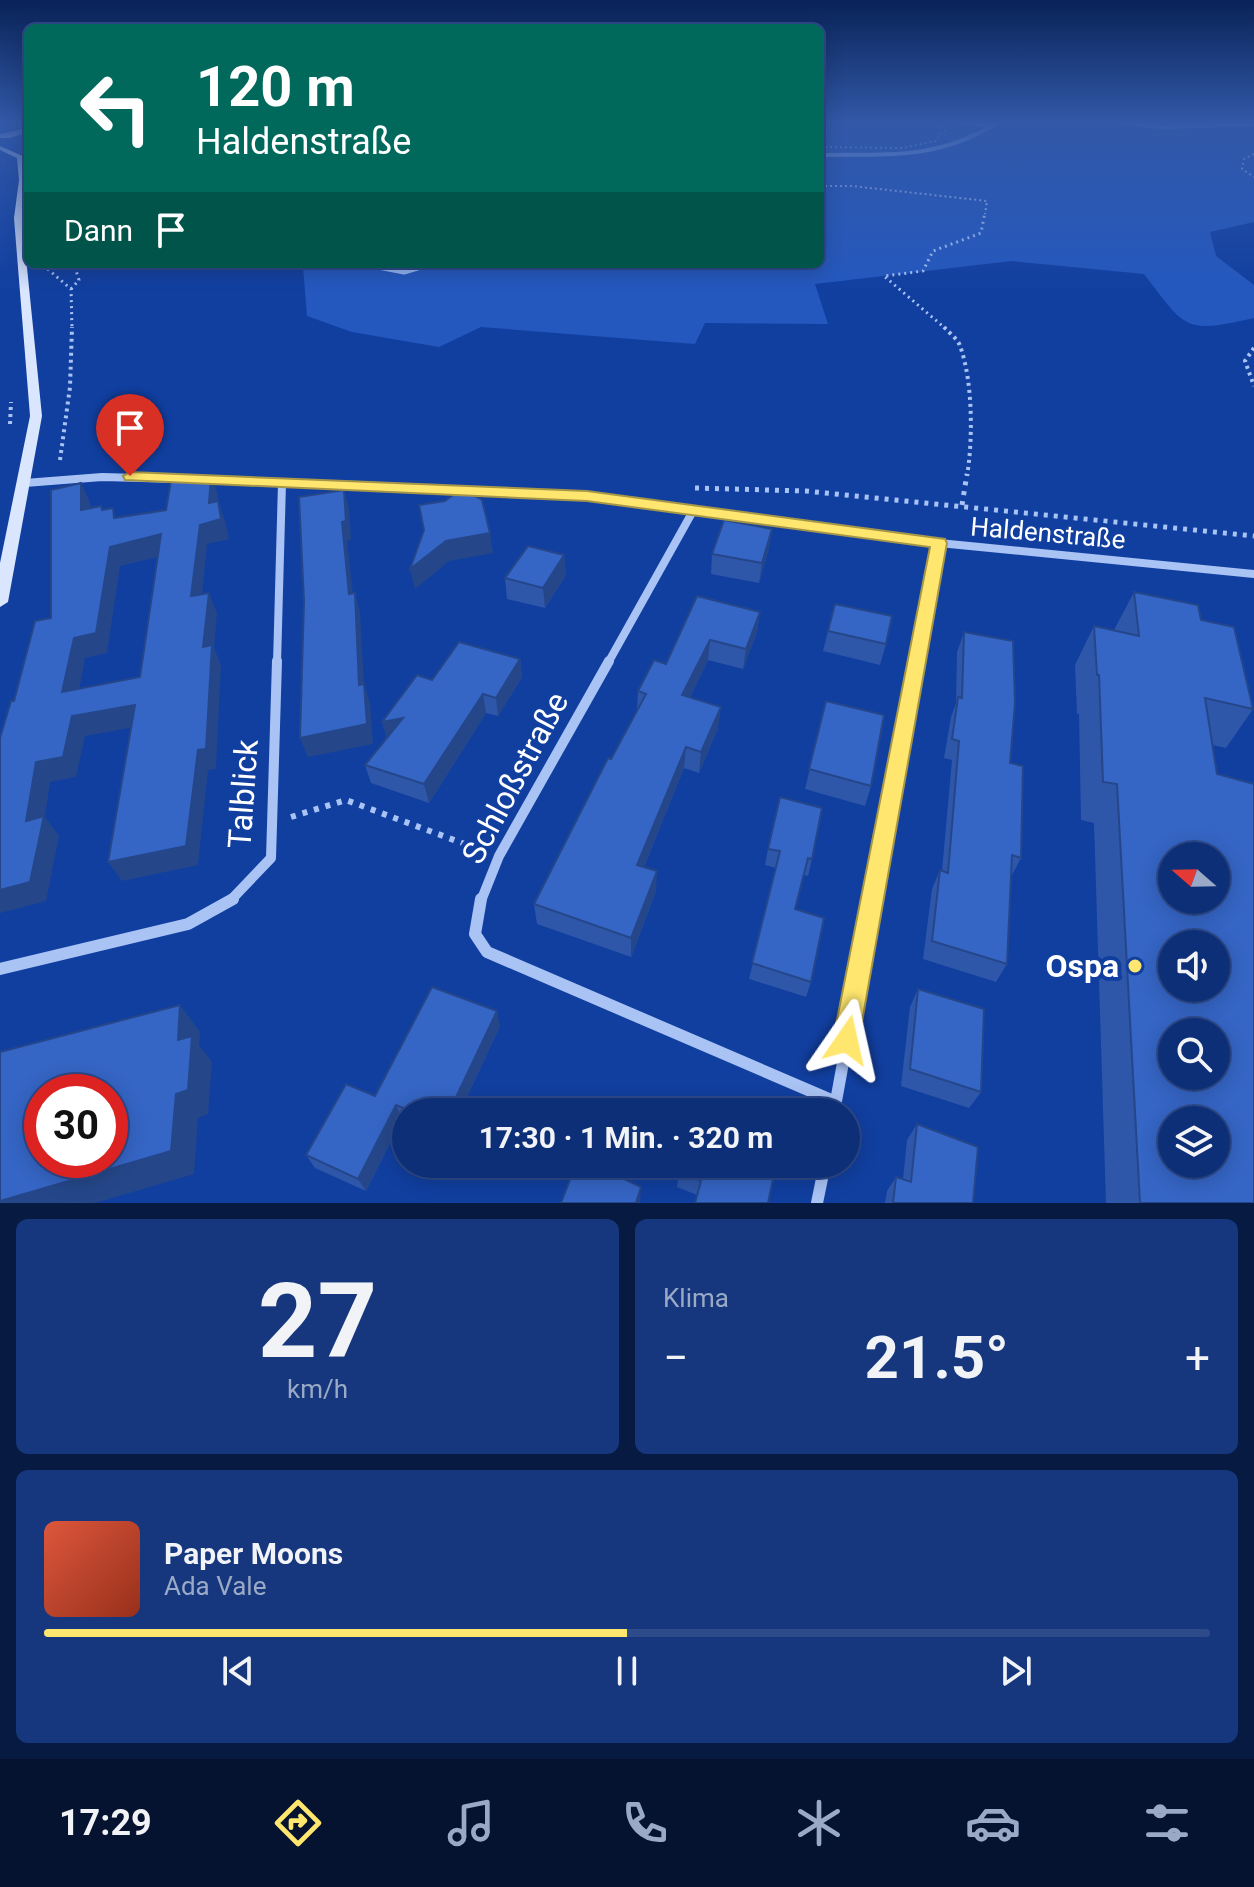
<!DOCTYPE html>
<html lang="de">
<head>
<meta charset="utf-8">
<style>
  body { margin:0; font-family:Roboto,sans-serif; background:#16377d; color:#f1f3f6; height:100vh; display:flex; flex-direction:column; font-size:30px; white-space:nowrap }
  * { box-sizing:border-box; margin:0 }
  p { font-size:26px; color:#9aa9c6 }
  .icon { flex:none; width:44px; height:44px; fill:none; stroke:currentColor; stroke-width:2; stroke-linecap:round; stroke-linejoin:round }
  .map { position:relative; height:1203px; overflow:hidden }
  .sheet { display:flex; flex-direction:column; gap:16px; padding:16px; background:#071a42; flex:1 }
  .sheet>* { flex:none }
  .banner { position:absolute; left:24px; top:24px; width:800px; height:244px; border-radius:12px; box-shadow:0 4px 20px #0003,0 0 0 2px #2d4a8a; background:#00695c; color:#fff; overflow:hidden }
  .needle { width:52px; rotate:290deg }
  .controls { position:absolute; left:1158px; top:842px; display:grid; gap:16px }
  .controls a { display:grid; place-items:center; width:72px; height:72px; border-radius:50%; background:#0d2f78; box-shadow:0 4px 20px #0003,0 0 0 2px #2d4a8a; font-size:40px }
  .speed { position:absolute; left:24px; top:1074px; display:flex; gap:16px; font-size:40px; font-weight:700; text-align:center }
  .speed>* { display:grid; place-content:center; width:104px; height:104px; border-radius:50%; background:#0d2f78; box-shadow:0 4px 20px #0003,0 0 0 2px #2d4a8a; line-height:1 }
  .speed .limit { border:12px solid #d22; background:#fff; color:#111 }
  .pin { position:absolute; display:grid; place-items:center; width:68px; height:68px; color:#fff; margin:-82px -34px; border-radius:50% 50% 50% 0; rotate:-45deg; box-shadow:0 0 8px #0007 }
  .pin .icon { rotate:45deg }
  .me { position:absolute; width:88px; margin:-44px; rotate:11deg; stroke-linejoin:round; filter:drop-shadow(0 0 6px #0008) }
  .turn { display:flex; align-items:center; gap:28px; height:168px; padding:0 40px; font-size:36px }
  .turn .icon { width:104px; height:104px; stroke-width:2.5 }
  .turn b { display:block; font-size:56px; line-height:68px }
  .then { display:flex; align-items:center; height:76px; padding:0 40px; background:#0003; gap:16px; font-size:30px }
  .big { font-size:60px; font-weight:700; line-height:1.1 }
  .sheet .card { flex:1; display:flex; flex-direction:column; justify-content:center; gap:12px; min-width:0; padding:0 28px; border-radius:12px; background:#16377d }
  .sheet .dial { align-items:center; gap:0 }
  .dial b { font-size:104px; line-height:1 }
  .song { display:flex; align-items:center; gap:24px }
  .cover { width:96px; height:96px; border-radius:12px; background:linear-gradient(135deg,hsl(10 70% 55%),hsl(10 70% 35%)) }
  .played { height:8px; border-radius:4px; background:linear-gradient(90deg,#ffe66e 50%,#2d4a8a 50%) }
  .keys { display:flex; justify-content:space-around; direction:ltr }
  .heat { display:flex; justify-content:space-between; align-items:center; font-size:44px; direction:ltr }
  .sheet .tiles { flex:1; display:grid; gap:16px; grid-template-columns:1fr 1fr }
  .card:last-child { grid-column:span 2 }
  .trip { position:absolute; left:392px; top:1098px; width:468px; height:80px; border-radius:40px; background:#0d2f78; box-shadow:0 4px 20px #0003,0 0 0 2px #2d4a8a; font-weight:700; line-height:80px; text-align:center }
  .dock { display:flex; height:128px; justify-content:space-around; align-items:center; background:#051330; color:#9aa9c6 }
  .dock .icon { width:56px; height:56px }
  .dock .on { color:#ffe66e }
  .dock b { font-size:36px; color:#f1f3f6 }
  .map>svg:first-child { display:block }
  .green { fill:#2458bf }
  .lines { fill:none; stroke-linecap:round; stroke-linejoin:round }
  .stream-far1 { stroke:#9bbcf8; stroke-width:4 }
  .stream { stroke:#9bbcf8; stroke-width:5 }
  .path-far4 { stroke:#a9c3f5; stroke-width:2; stroke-dasharray:2 3; stroke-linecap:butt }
  .path-far3 { stroke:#a9c3f5; stroke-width:3; stroke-dasharray:2 4; stroke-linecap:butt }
  .path-far2 { stroke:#a9c3f5; stroke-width:4; stroke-dasharray:3 4; stroke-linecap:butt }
  .path-far1 { stroke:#a9c3f5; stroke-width:5; stroke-dasharray:4 6; stroke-linecap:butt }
  .path { stroke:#a9c3f5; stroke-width:6; stroke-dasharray:5 7; stroke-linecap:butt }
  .street-far2 { stroke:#a9c3f5; stroke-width:8 }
  .street-far1 { stroke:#a9c3f5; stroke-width:10 }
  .street { stroke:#a9c3f5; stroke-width:12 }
  .secondary { fill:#dae5fe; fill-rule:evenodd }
  .wall { fill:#2e57a9 }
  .shaded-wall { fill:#25478a }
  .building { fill:#3565c5; stroke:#25478a; stroke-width:2; fill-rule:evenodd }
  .route { fill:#ffe66e; stroke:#a69648; stroke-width:2 }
  .poi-dot { fill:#ffe66e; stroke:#113fa0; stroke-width:3 }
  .labels { text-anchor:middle; stroke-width:8; stroke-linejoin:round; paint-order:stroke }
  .street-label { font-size:26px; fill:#fff; stroke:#113fa0 }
  .near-street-label { font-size:32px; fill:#fff; stroke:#113fa0 }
  .near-poi-label { font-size:32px; font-weight:bold; fill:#fff; stroke:#113fa0; text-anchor:end }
</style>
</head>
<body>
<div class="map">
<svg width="1254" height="1203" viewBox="0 0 1254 1203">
  <rect width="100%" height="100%" fill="#113fa0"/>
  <path class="green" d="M820 123H1254V222L1210 232 1216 256 1254 285V318C1184 334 1186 329 1144 274L1011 261 815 284 828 324 705 323 695 344 481 327 439 347 352 332 307 316 303 267 297 264H820Z"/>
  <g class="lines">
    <g class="stream-far1">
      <polyline points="966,123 990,126"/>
      <polyline points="1119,123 1164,127 1254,124"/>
      <path d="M820 155C888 154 937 160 997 123"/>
    </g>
    <polyline class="stream" points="363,264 404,272 431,264"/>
    <g class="path-far4">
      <polyline points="906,123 946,127"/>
      <polyline points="820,147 902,148 936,141 941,133 956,123"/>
      <polyline points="1254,154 1244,159 1242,169 1254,177"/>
      <polyline points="820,186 852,186 987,201 985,214"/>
    </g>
    <g class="path-far3">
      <polyline points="43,265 71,289 72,329"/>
      <polyline points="71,289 79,280 74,264"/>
      <polyline points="946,329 884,276 923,271 933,251 981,233 985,212"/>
    </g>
    <g class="path-far2">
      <path d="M944 327C949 333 958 339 960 346 973 381 973 440 967 476"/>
      <polyline points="1254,348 1245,361 1254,386"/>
      <polyline points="10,424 11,402"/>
      <polyline points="60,460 70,387 72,327"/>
    </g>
    <g class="path-far1">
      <polyline points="695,488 806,491 1254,536"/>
      <polyline points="962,505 967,474"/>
    </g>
    <polyline class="path" points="291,817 346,800 481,850"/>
    <g class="street-far2">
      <polyline points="201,479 587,496 939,543 1254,574"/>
      <polyline points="25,483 102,477 179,479"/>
      <polyline points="277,663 282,483"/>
      <polyline points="608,663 693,511"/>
      <polyline points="917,663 939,543"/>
    </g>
    <g class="street-far1">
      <polyline points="230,901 271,858 277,661"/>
      <polyline points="481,901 499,856 609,661"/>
      <polyline points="873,901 917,661"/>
    </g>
    <g class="street">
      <polyline points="481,899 475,934 487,952 836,1102"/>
      <polyline points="0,969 188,924 233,899"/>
      <polyline points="834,1112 873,899"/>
      <polyline points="817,1203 825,1164"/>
    </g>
    <g class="secondary">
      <polygon points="28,128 28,132 10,138 0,138 0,134"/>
      <polygon points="0,146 25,157 27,180 22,218 42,416 8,602 0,607 0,563 30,416 14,218 19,180 17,158 0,150"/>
    </g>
  </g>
  <g class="wall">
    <polygon points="769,548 759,583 711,574 712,554"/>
    <polygon points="564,555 566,575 545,608 507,599 505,578"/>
    <polygon points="1134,592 1201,620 1253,709 1226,748 1212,745 1217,774 1254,783 1254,1203 1106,1203 1094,823 1081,820 1079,714 1077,714 1075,665 1094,626 1114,630"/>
    <polygon points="760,612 757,632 743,669 708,660 690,697 718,728 699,773 684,768 644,867 656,891 631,957 537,924 534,904 637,710 638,691 666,664"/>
    <polygon points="828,631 886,644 880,665 823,651"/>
    <polygon points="964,632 1010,763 1021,858 1011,877 1007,964 996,982 923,959 932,889 940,870 942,871 952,760 944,758 951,717 956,703 957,652"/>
    <polygon points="520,659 522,677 498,716 486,713 429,803 371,783 365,765 387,738 382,722 432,680"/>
    <polygon points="826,701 871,786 865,806 805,789"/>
    <polygon points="768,849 812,859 808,876 804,875 795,909 811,982 806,997 749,979 776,868 765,865"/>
    <polygon points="918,989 981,1092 969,1108 901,1086 910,1007"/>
    <polygon points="500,1026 460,1112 406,1112 406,1120 402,1119 366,1191 315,1168 306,1155 375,1096"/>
    <polygon points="917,1124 973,1203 885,1203 887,1191 896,1177 903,1179 907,1140"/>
    <polygon points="679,1172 768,1203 697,1195 677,1187"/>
  </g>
  <g class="shaded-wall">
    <polygon points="211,476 218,495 216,521 218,501 225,521 229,539 207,544 200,616 191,596 200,525 209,503"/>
    <polygon points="81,483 90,502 91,530 81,510"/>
    <polygon points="344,490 349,508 351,540 347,541 355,613 349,594 342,522"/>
    <polygon points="772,529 769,548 759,583 762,563"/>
    <polygon points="490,533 493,553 449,561 415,589 410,569 446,541"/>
    <polygon points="161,534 170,554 120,566 107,653 85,658 75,712 62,692 74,638 110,547"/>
    <polygon points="564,555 566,575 545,608 543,588"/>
    <polygon points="209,593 217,613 214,648 221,665 216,769 208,770 198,865 122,881 108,862 203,647"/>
    <polygon points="355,593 360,612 365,704 359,685"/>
    <polygon points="760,612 757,632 743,669 746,649"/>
    <polygon points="710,640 708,660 681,716 682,695"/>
    <polygon points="520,659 522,677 498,716 496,698"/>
    <polygon points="364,684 370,703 373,744 308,757 300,738"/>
    <polygon points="483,694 486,713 429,803 424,784"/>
    <polygon points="135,705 146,725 85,736 76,777 50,782 45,817 59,836 46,901 0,913 0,890 26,821 36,762 72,716"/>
    <polygon points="721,707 718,728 699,773 701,752"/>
    <polygon points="403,718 388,741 382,722"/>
    <polygon points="686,747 684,768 637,884 637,865"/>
    <polygon points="657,871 656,891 631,957 631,938"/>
    <polygon points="180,1005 200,1032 199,1045 212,1062 208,1114 198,1118 194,1174 95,1203 0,1203 0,1201 178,1040"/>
    <polygon points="497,1011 500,1026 460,1112 449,1112"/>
    <polygon points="396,1105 402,1119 366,1191 358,1179"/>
    <polygon points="605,1164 611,1164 604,1184 603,1169"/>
    <polygon points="641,1187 640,1203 636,1203"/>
  </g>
  <g class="building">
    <path d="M172 474 211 476 209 503 218 501 221 519 200 525 191 596 209 593 203 647 212 645 206 749 198 750 186 846 108 862 135 705 72 716 63 757 36 762 26 821 44 816 30 882 0 890V738L11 701H14L35 621 51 618V490L81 483V510L101 506 102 510 113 508 114 518 166 510ZM161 534 140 677 62 692 74 638 96 633 110 547Z"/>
    <polygon points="344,490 346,521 342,522 349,594 355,593 359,685 364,684 367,724 300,738 304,601 299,497"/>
    <polygon points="458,491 466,491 482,500 490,533 446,541 410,569 424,530 419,505 445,501"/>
    <polygon points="724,520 772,529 762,563 712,554"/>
    <polygon points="528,546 564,555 543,588 505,578"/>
    <path d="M1134 592 1198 605 1201 620 1234 627 1253 709 1205 698 1217 774 1254 784V1203H1140L1117 784 1103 782 1099 675H1097L1094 626 1139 636ZM1172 856H1216V900H1172ZM1172 944H1216V988H1172ZM1172 1032H1216V1076H1172ZM1172 1120H1216V1164H1172Z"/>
    <polygon points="697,596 760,612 746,649 710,640 682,695 721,707 701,752 686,747 637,865 657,871 631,938 534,904 608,758 611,759 646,694 638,691 654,660 666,664"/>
    <polygon points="835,604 892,616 886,644 828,631"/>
    <polygon points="964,632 1013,641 1015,703 1010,763 1023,766 1021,858 1012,855 1007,964 932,941 940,870 948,873 959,741 952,739 958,697 962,698"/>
    <polygon points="459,642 520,659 496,698 483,694 424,784 365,765 403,718 382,722 417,675 432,680"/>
    <polygon points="826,701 884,715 871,786 809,769"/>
    <polygon points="780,797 822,808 812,859 808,858 795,909 824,918 811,982 752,963 780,851 768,849"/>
    <polygon points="432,987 497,1011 449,1112 413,1112 396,1105 358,1179 306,1155 346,1084 375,1096"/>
    <polygon points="918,989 984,1009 981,1092 910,1069"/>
    <path d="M180 1005 178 1040 192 1036 188 1090 176 1094 171 1151 0 1201V1052ZM42 1092H110V1160H42Z"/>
    <polygon points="700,1097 739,1112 696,1112"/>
    <polygon points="917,1124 978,1147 973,1203 893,1203 896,1177 911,1182"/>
    <polygon points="576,1164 605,1164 603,1169 641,1187 636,1203 561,1203"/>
    <polygon points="681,1164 776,1165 768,1203 695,1203 701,1181 679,1172"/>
  </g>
  <linearGradient id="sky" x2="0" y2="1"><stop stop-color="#092358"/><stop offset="0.42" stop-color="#3258a7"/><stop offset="1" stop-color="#3258a7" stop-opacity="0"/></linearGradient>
  <rect width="1254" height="291" fill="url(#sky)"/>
  <polygon class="route" points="130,472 587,491 945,539 947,543 857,1050 847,1054 837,1050 833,1040 930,547 587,501 125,480 123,476"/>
  <circle class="poi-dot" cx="1135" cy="966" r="8"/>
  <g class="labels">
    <g class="street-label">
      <text transform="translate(1048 533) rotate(5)" y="9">Haldenstraße</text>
    </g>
    <g class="near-street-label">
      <text transform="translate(515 778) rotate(-62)" y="11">Schloßstraße</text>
      <text transform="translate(243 794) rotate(-86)" y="11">Talblick</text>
    </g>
    <g class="near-poi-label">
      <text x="1119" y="977">Ospa</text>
    </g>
  </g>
</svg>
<div class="controls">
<a><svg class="needle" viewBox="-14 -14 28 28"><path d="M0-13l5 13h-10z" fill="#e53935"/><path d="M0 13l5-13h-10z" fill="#9aa9c6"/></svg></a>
<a><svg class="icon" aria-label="sound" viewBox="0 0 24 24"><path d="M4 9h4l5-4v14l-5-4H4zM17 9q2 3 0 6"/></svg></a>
<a><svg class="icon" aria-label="search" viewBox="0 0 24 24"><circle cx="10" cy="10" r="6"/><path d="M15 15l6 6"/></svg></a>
<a><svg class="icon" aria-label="layers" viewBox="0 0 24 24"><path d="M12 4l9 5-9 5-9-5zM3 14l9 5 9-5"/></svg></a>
</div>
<div class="speed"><div class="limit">30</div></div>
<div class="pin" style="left:130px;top:476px;background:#d93025"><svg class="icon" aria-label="arrive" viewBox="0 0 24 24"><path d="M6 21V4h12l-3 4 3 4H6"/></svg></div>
<svg class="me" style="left:847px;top:1040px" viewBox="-20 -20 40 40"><path d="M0-17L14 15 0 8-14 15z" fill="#ffe66e" stroke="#fff" stroke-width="4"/></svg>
<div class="trip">17:30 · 1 Min. · 320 m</div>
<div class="banner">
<div class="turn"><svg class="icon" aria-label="left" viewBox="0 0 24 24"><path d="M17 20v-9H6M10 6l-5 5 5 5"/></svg><div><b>120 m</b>Haldenstraße</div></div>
<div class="then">Dann<svg class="icon" aria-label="arrive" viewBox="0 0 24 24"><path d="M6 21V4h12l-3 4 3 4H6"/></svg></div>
</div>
</div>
<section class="sheet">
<div class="tiles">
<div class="card dial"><b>27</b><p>km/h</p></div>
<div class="card"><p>Klima</p>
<div class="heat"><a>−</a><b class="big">21.5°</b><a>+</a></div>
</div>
<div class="card">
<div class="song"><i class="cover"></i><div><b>Paper Moons</b><p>Ada Vale</p></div></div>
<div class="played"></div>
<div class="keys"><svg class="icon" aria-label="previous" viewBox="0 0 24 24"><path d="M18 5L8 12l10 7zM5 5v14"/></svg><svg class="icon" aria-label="pause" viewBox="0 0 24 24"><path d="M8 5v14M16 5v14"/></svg><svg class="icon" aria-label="next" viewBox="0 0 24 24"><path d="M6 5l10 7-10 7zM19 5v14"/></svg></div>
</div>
</div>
</section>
<nav class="dock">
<b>17:29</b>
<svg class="icon on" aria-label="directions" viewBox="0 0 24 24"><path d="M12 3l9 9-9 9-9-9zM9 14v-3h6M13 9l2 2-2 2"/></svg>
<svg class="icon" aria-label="music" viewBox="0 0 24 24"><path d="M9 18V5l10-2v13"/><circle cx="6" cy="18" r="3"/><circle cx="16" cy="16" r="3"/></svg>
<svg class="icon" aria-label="phone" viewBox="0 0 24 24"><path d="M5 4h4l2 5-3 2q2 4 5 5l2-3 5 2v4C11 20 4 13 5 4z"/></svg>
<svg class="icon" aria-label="climate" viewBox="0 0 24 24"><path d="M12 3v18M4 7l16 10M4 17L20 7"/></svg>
<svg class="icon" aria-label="car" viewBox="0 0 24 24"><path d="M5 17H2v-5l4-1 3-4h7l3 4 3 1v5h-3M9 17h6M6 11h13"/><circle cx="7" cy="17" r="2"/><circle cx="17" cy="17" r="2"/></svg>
<svg class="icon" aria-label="filters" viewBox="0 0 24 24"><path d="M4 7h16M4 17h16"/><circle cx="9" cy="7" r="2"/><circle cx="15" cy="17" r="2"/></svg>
</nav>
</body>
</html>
